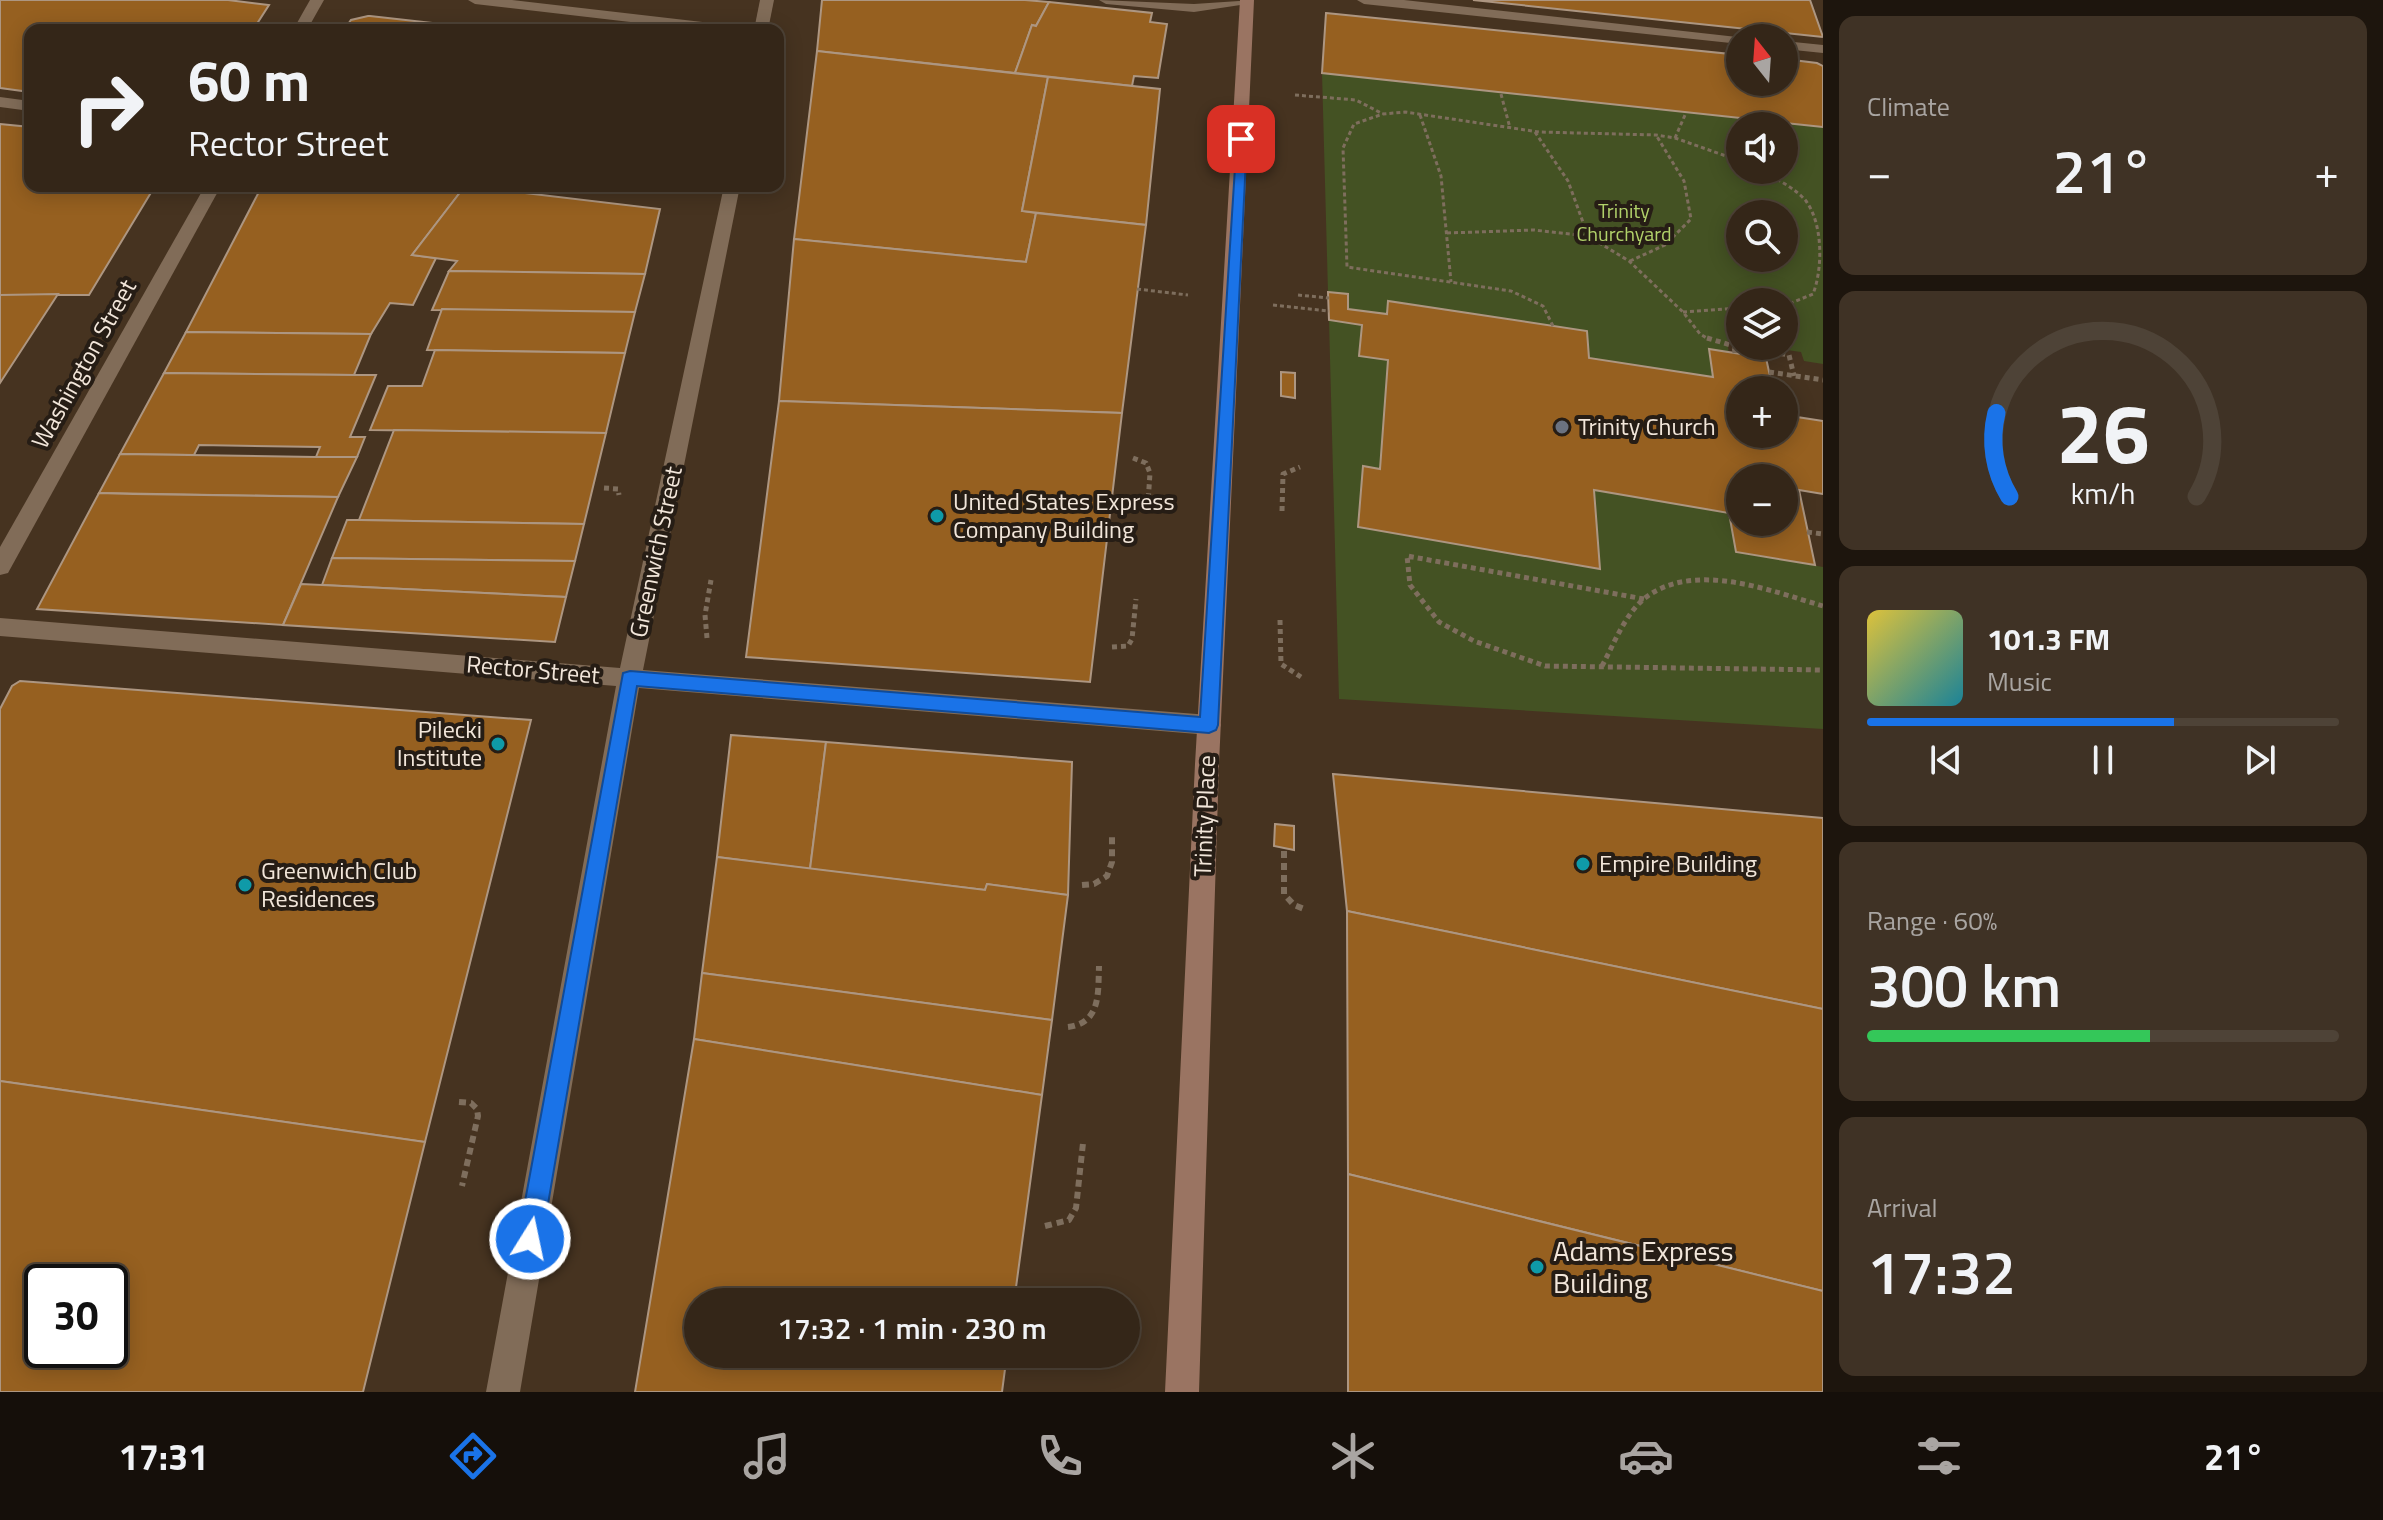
<!DOCTYPE html>
<html lang="en">
<head>
<meta charset="utf-8">
<style>
  body { margin:0; font-family:"Titillium Web",sans-serif; background:#3f3225; color:#f1f3f6; height:100vh; display:flex; flex-direction:column; font-size:30px; white-space:nowrap }
  * { box-sizing:border-box; margin:0 }
  p { font-size:26px; color:#a9a5a2 }
  .icon { flex:none; width:44px; height:44px; fill:none; stroke:currentColor; stroke-width:2; stroke-linecap:round; stroke-linejoin:round }
  .map { position:relative; flex:1; overflow:hidden }
  .drawer { display:flex; flex-direction:column; gap:16px; padding:16px; background:#1d150d; width:560px }
  .drawer>* { flex:none }
  .guide { position:absolute; left:24px; top:24px; width:760px; height:168px; border-radius:16px; box-shadow:0 4px 20px #0003,0 0 0 2px #4e4337; background:#342618; color:#f1f3f6; overflow:hidden }
  .needle { width:52px; rotate:343deg }
  .tools { position:absolute; left:1726px; top:24px; display:grid; gap:16px }
  .tools a { display:grid; place-items:center; width:72px; height:72px; border-radius:50%; background:#342618; box-shadow:0 4px 20px #0003,0 0 0 2px #4e4337; font-size:40px }
  .speed { position:absolute; left:24px; top:1264px; display:flex; gap:16px; font-size:40px; font-weight:700; text-align:center }
  .speed>* { display:grid; place-content:center; width:104px; height:104px; border-radius:50%; background:#342618; box-shadow:0 4px 20px #0003,0 0 0 2px #4e4337; line-height:1 }
  .speed .limit { border:4px solid #111; border-radius:12px; background:#fff; color:#111 }
  .pin { position:absolute; display:grid; place-items:center; width:68px; height:68px; color:#fff; margin:-34px; border-radius:16px; box-shadow:0 4px 12px #0006 }
  .me { position:absolute; width:88px; margin:-44px; rotate:10deg; stroke-linejoin:round; filter:drop-shadow(0 0 6px #0008) }
  .turn { display:flex; align-items:center; gap:28px; height:168px; padding:0 32px; font-size:36px }
  .turn .icon { width:104px; height:104px; stroke-width:2.5 }
  .turn b { display:block; font-size:56px; line-height:68px }
  .big { font-size:60px; font-weight:600; line-height:1.1 }
  .drawer .widget { flex:1; display:flex; flex-direction:column; justify-content:center; gap:12px; min-width:0; padding:0 28px; border-radius:16px; background:#3f3225 }
  .drawer .dial { align-items:center; gap:0 }
  .dial svg { height:208px; overflow:visible; fill:none; stroke:#4e4337; stroke-width:7; stroke-linecap:round; text-anchor:middle }
  .dial text { fill:#f1f3f6; stroke:none }
  .song { display:flex; align-items:center; gap:24px }
  .cover { width:96px; height:96px; border-radius:12px; background:linear-gradient(135deg,hsl(50 70% 55%),hsl(190 70% 35%)) }
  .played { height:8px; border-radius:4px; background:linear-gradient(90deg,#1a73e8 65%,#4e4337 65%) }
  .keys { display:flex; justify-content:space-around; direction:ltr }
  .heat { display:flex; justify-content:space-between; align-items:center; font-size:44px; direction:ltr }
  .charge { height:12px; border-radius:6px; background:linear-gradient(90deg,#34c759 60%,#4e4337 0) }
  .trip { position:absolute; left:684px; top:1288px; width:456px; height:80px; border-radius:40px; background:#342618; box-shadow:0 4px 20px #0003,0 0 0 2px #4e4337; font-weight:600; line-height:80px; text-align:center }
  .tabs { display:flex; height:128px; justify-content:space-around; align-items:center; background:#150f0a; color:#a9a5a2 }
  .tabs .icon { width:56px; height:56px }
  .tabs .on { color:#1a73e8 }
  .tabs b { font-size:36px; color:#f1f3f6 }
  main { display:flex; flex:1; min-height:0 }
  .map>svg:first-child { display:block }
  .green { fill:#445223; fill-rule:evenodd }
  .building { fill:#966020; stroke:#ad9681; stroke-width:2; fill-rule:evenodd }
  .lines { fill:none; stroke-linecap:round; stroke-linejoin:round }
  .path-far2 { stroke:#7e6e5d; stroke-width:3; stroke-dasharray:4 3; stroke-linecap:butt }
  .path-far1 { stroke:#7e6e5d; stroke-width:5; stroke-dasharray:5 4; stroke-linecap:butt }
  .path { stroke:#7e6e5d; stroke-width:6; stroke-dasharray:7 5; stroke-linecap:butt }
  .street { fill:#816c58; fill-rule:evenodd }
  .secondary { fill:#9a7462; fill-rule:evenodd }
  .route { fill:#1a73e8; stroke:#114b97; stroke-width:2 }
  .worship-dot { fill:#6b7280; stroke:#261d15; stroke-width:3 }
  .culture-dot { fill:#0f9aa8; stroke:#261d15; stroke-width:3 }
  .labels { text-anchor:middle; stroke-width:8; stroke-linejoin:round; paint-order:stroke }
  .far-park-label { font-size:20px; fill:#b1d16a; stroke:#261d15 }
  .street-label { font-size:24px; fill:#f2e6da; stroke:#261d15 }
  .poi-label { font-size:24px; fill:#f2e6da; stroke:#261d15; text-anchor:start }
  .near-poi-label { font-size:28px; fill:#f2e6da; stroke:#261d15; text-anchor:start }
</style>
</head>
<body>
<main>
<div class="map">
<svg width="1823" height="1392" viewBox="0 0 1823 1392">
  <rect width="100%" height="100%" fill="#463320"/>
  <g class="green">
    <path d="M1322 73 1823 127V364L1804 361 1801 352 1760 346H1784V302H1740V343L1727 341 1729 353 1709 350 1713 377 1589 358 1587 331 1389 301 1387 314 1348 309V295L1328 292ZM1740 126H1784V170H1740ZM1740 214H1784V258H1740Z"/>
    <polygon points="1329,320 1362,325 1360,356 1388,360 1380,469 1363,467 1359,527 1599,569 1594,490 1729,513 1736,552 1823,567 1823,729 1339,699"/>
  </g>
  <g class="building">
    <polygon points="0,0 228,0 269,5 253,30 30,30 30,92 0,88"/>
    <polygon points="822,0 1025,0 1049,2 1036,26 1032,25 1015,73 817,51"/>
    <polygon points="1473,0 1810,0 1823,37"/>
    <polygon points="1049,2 1152,13 1150,22 1167,24 1158,78 1134,76 1132,86 1015,73 1032,25 1036,26"/>
    <polygon points="1326,13 1740,55 1740,82 1784,82 1784,59 1817,63 1823,66 1823,127 1322,73"/>
    <polygon points="368,16 370,16 495,30 344,30 351,20"/>
    <polygon points="817,51 1048,77 1022,211 1036,213 1026,262 794,239"/>
    <polygon points="1048,77 1160,89 1146,225 1022,211"/>
    <polygon points="0,124 30,127 30,186 155,186 89,295 0,295"/>
    <polygon points="262,186 465,186 412,255 436,258 413,305 390,303 371,334 186,332"/>
    <polygon points="465,186 660,209 645,274 449,271 457,261 412,255"/>
    <polygon points="1036,213 1146,225 1122,413 779,401 794,239 1026,262"/>
    <polygon points="449,271 590,273 645,274 635,312 432,310"/>
    <path d="M1328 292 1348 294V309L1387 314 1388 301 1587 331 1589 358 1713 377 1709 349 1766 358 1773 390H1740V434H1784V415L1823 421V494L1799 490 1815 565 1736 552 1729 513 1594 490 1600 569 1358 527 1363 466 1380 469 1388 360 1359 356 1362 325 1329 320ZM1740 478H1784V522H1740Z"/>
    <polygon points="58,294 0,383 0,295"/>
    <polygon points="442,309 635,312 625,353 427,350"/>
    <polygon points="186,332 371,334 354,375 164,373"/>
    <polygon points="435,350 625,353 606,433 370,430 388,386 422,386"/>
    <polygon points="1281,372 1295,373 1295,398 1281,396"/>
    <polygon points="164,373 354,375 376,375 350,437 365,437 357,457 316,457 320,447 199,445 194,455 120,454"/>
    <polygon points="779,401 1122,413 1090,682 746,657"/>
    <polygon points="394,430 606,433 584,524 359,520"/>
    <polygon points="120,454 316,457 357,457 338,497 99,493"/>
    <polygon points="99,493 133,494 338,497 283,625 37,609"/>
    <polygon points="347,520 359,520 584,524 575,561 332,558"/>
    <polygon points="332,558 575,561 566,597 322,585"/>
    <polygon points="301,584 322,585 566,597 555,642 283,625"/>
    <polygon points="20,681 531,720 425,1142 0,1081 0,709 12,686"/>
    <polygon points="731,735 826,742 810,869 717,857"/>
    <polygon points="826,742 1072,762 1068,895 987,884 985,890 810,869"/>
    <polygon points="1333,774 1823,818 1823,1009 1347,911"/>
    <polygon points="1275,824 1294,826 1294,850 1274,846"/>
    <polygon points="717,857 985,890 987,884 1068,895 1052,1020 702,973"/>
    <polygon points="1347,911 1823,1009 1823,1291 1348,1174"/>
    <polygon points="702,973 1052,1020 1042,1095 694,1039"/>
    <polygon points="694,1039 1042,1095 1014,1302 698,1302 698,1354 1007,1354 1002,1392 635,1392"/>
    <path d="M0 1081 425 1142 363 1392H0ZM42 1282H110V1350H42Z"/>
    <polygon points="1348,1174 1823,1291 1823,1392 1348,1392"/>
  </g>
  <g class="lines">
    <g class="path-far2">
      <polyline points="1501,94 1510,128"/>
      <polyline points="1295,95 1356,100 1383,114"/>
      <polyline points="1420,115 1441,176 1451,282"/>
      <polyline points="1535,132 1568,181 1588,236"/>
      <polyline points="1675,138 1685,115"/>
      <path d="M1758 170C1775 178 1794 187 1806 201 1823 224 1823 268 1813 294L1784 306"/>
      <polyline points="1447,233 1534,230 1588,236 1629,261 1683,312 1700,334 1710,340"/>
      <polyline points="1630,261 1665,245 1691,219 1684,181 1656,135"/>
      <polyline points="1137,289 1188,295"/>
      <polyline points="1298,295 1329,298"/>
      <polyline points="1273,305 1329,311"/>
      <polyline points="1683,312 1740,308"/>
      <polyline points="1553,326 1543,306 1511,291 1347,267 1343,148 1354,124 1383,114 1405,112 1539,132 1656,135 1675,138 1740,161"/>
    </g>
    <g class="path-far1">
      <polyline points="1707,338 1734,346"/>
      <polyline points="1735,353 1734,346 1789,355 1794,376"/>
      <polyline points="1769,372 1823,380"/>
      <polyline points="1133,458 1146,463 1150,473 1148,503"/>
      <polyline points="604,488 618,489 619,495"/>
      <polyline points="1282,511 1283,474 1300,467"/>
      <polyline points="1807,532 1823,534"/>
      <polyline points="1644,599 1407,556 1410,585 1439,622 1474,641 1545,666 1823,670"/>
      <polyline points="1280,620 1281,664 1301,677"/>
      <polyline points="707,638 705,615 711,580"/>
      <polyline points="1112,647 1128,646 1132,639 1136,599"/>
      <path d="M1602 666C1614 644 1625 614 1645 598 1694 560 1771 591 1823 606"/>
    </g>
    <g class="path">
      <polyline points="1284,851 1284,894 1294,905 1304,909"/>
      <polyline points="1082,885 1094,884 1107,876 1112,862 1112,833"/>
      <path d="M1068 1027C1101 1023 1098 993 1099 966"/>
      <polyline points="459,1102 471,1103 477,1109 478,1116 462,1186"/>
      <polyline points="1045,1226 1069,1220 1076,1208 1083,1143"/>
    </g>
    <g class="street">
      <polygon points="310,0 324,0 307,30 293,30"/>
      <polygon points="468,0 512,0 737,26 744,30 699,30 475,4"/>
      <polygon points="760,0 774,0 768,30 754,30"/>
      <polygon points="1099,0 1194,4 1254,0 1247,4 1194,12 1106,4"/>
      <polygon points="1357,0 1404,0 1746,38 1740,38 1740,44 1364,4"/>
      <polygon points="1784,41 1823,45 1823,53 1784,49"/>
      <polygon points="0,97 30,101 30,111 0,107"/>
      <polygon points="205,186 221,186 8,573 0,575 0,547"/>
      <path d="M653 186H716C703 197 672 194 655 190Z"/>
      <polygon points="724,186 740,186 643,670 1209,715 1218,718 1221,725 1218,732 1209,735 639,688 520,1392 486,1392 616,686 0,636 0,618 620,668"/>
    </g>
    <polygon class="secondary" points="1240,0 1254,0 1219,764 1199,1392 1165,1392 1195,764"/>
  </g>
  <polygon class="route" points="1237,136 1247,139 1218,725 1216,730 1209,733 637,686 542,1239 538,1248 530,1251 521,1248 518,1239 623,673 630,671 1200,717"/>
  <circle class="worship-dot" cx="1562" cy="427" r="8"/>
  <g class="culture-dot">
    <circle cx="937" cy="516" r="8"/>
    <circle cx="498" cy="744" r="8"/>
    <circle cx="1583" cy="864" r="8"/>
    <circle cx="245" cy="885" r="8"/>
    <circle cx="1537" cy="1267" r="8"/>
  </g>
  <g class="labels">
    <g class="far-park-label">
      <text x="1624" y="218">Trinity<tspan x="1624" dy="23">Churchyard</tspan></text>
    </g>
    <g class="street-label">
      <text transform="translate(84 364) rotate(-61)" y="8">Washington Street</text>
      <text transform="translate(656 552) rotate(-78)" y="8">Greenwich Street</text>
      <text transform="translate(533 670) rotate(5)" y="8">Rector Street</text>
      <text transform="translate(1205 816) rotate(-88)" y="8">Trinity Place</text>
    </g>
    <g class="poi-label">
      <text x="1578" y="435">Trinity Church</text>
      <text x="953" y="510">United States Express<tspan x="953" dy="28">Company Building</tspan></text>
      <text x="482" y="738" text-anchor="end">Pilecki<tspan x="482" dy="28">Institute</tspan></text>
      <text x="1599" y="872">Empire Building</text>
      <text x="261" y="879">Greenwich Club<tspan x="261" dy="28">Residences</tspan></text>
    </g>
    <g class="near-poi-label">
      <text x="1553" y="1261">Adams Express<tspan x="1553" dy="32">Building</tspan></text>
    </g>
  </g>
</svg>
<div class="tools">
<a><svg class="needle" viewBox="-14 -14 28 28"><path d="M0-13l5 13h-10z" fill="#e53935"/><path d="M0 13l5-13h-10z" fill="#a9a5a2"/></svg></a>
<a><svg class="icon" aria-label="sound" viewBox="0 0 24 24"><path d="M4 9h4l5-4v14l-5-4H4zM17 9q2 3 0 6"/></svg></a>
<a><svg class="icon" aria-label="search" viewBox="0 0 24 24"><circle cx="10" cy="10" r="6"/><path d="M15 15l6 6"/></svg></a>
<a><svg class="icon" aria-label="layers" viewBox="0 0 24 24"><path d="M12 4l9 5-9 5-9-5zM3 14l9 5 9-5"/></svg></a>
<a>+</a>
<a>−</a>
</div>
<div class="speed"><div class="limit">30</div></div>
<div class="pin" style="left:1241px;top:139px;background:#d93025"><svg class="icon" aria-label="arrive" viewBox="0 0 24 24"><path d="M6 21V4h12l-3 4 3 4H6"/></svg></div>
<svg class="me" style="left:530px;top:1239px" viewBox="-20 -20 40 40"><circle r="17" fill="#1a73e8" stroke="#fff" stroke-width="3"/><path d="M0-11L8 9 0 5-8 9z" fill="#fff"/></svg>
<div class="trip">17:32 · 1 min · 230 m</div>
<div class="guide">
<div class="turn"><svg class="icon" aria-label="right" viewBox="0 0 24 24"><path d="M7 20v-9h11M14 6l5 5-5 5"/></svg><div><b>60 m</b>Rector Street</div></div>
</div>
</div>
<section class="drawer">
<div class="widget"><p>Climate</p>
<div class="heat"><a>−</a><b class="big">21°</b><a>+</a></div>
</div>
<div class="widget dial"><svg viewBox="0 0 100 80">
<path d="M14 69A42 42 0 1 1 86 69"/>
<path d="M14 69A42 42 0 0 1 9 37" stroke="#1a73e8"/>
<text x="50" y="56" font-size="32" font-weight="700">26</text>
<text x="50" y="72" font-size="11">km/h</text>
</svg></div>
<div class="widget">
<div class="song"><i class="cover"></i><div><b>101.3 FM</b><p>Music</p></div></div>
<div class="played"></div>
<div class="keys"><svg class="icon" aria-label="previous" viewBox="0 0 24 24"><path d="M18 5L8 12l10 7zM5 5v14"/></svg><svg class="icon" aria-label="pause" viewBox="0 0 24 24"><path d="M8 5v14M16 5v14"/></svg><svg class="icon" aria-label="next" viewBox="0 0 24 24"><path d="M6 5l10 7-10 7zM19 5v14"/></svg></div>
</div>
<div class="widget"><p>Range · 60%</p><b class="big">300 km</b><div class="charge"></div></div>
<div class="widget"><p>Arrival</p><b class="big">17:32</b></div>
</section>
</main>
<nav class="tabs">
<b>17:31</b>
<svg class="icon on" aria-label="directions" viewBox="0 0 24 24"><path d="M12 3l9 9-9 9-9-9zM9 14v-3h6M13 9l2 2-2 2"/></svg>
<svg class="icon" aria-label="music" viewBox="0 0 24 24"><path d="M9 18V5l10-2v13"/><circle cx="6" cy="18" r="3"/><circle cx="16" cy="16" r="3"/></svg>
<svg class="icon" aria-label="phone" viewBox="0 0 24 24"><path d="M5 4h4l2 5-3 2q2 4 5 5l2-3 5 2v4C11 20 4 13 5 4z"/></svg>
<svg class="icon" aria-label="climate" viewBox="0 0 24 24"><path d="M12 3v18M4 7l16 10M4 17L20 7"/></svg>
<svg class="icon" aria-label="car" viewBox="0 0 24 24"><path d="M5 17H2v-5l4-1 3-4h7l3 4 3 1v5h-3M9 17h6M6 11h13"/><circle cx="7" cy="17" r="2"/><circle cx="17" cy="17" r="2"/></svg>
<svg class="icon" aria-label="filters" viewBox="0 0 24 24"><path d="M4 7h16M4 17h16"/><circle cx="9" cy="7" r="2"/><circle cx="15" cy="17" r="2"/></svg>
<b>21°</b>
</nav>
</body>
</html>
